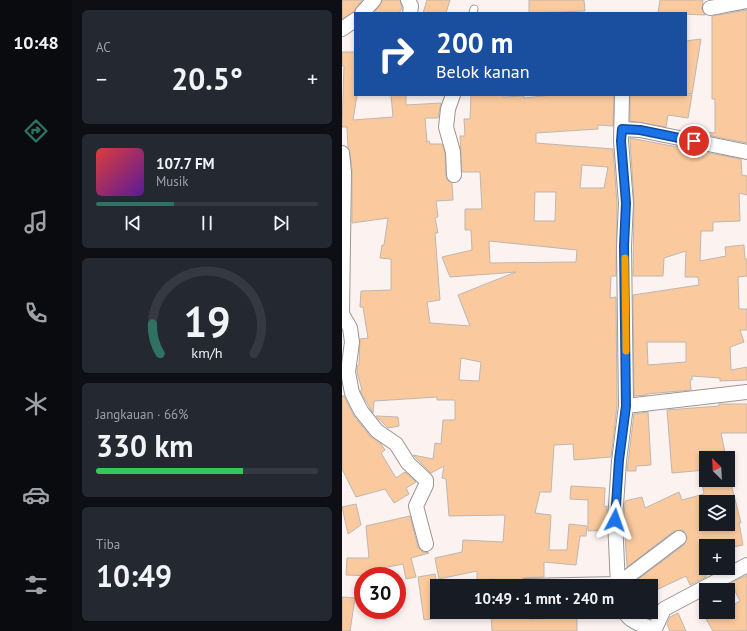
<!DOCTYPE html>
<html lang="id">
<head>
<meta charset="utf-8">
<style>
  body { margin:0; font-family:"PT Sans",sans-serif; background:#242831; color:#f1f3f6; height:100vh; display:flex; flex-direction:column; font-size:15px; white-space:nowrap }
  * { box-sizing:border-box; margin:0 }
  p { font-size:13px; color:#9ea1a6 }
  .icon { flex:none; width:22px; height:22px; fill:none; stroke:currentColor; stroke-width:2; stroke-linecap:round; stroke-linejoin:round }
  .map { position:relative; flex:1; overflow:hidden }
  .details { display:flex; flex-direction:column; gap:10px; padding:10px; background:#0d0f14; width:270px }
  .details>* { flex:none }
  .hud { position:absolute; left:12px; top:12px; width:333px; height:84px; border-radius:0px; box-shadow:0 2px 6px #0003; background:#1a4fa0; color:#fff; overflow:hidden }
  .needle { width:26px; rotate:336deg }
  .controls { position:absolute; left:357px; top:451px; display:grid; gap:8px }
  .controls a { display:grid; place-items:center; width:36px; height:36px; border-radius:0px; background:#171b24; box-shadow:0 2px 6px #0003; font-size:20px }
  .speed { position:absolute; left:12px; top:567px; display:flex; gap:8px; font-size:20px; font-weight:700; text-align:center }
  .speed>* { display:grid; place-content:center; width:52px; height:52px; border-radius:50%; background:#171b24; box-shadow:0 2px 6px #0003; line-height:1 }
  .speed .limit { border:6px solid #d22; background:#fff; color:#111 }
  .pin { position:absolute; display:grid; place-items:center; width:34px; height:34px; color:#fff; margin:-17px; border:2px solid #fff; border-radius:50%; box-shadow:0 1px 4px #0007 }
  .me { position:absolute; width:44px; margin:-22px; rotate:4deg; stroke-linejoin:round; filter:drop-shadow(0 0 3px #0008) }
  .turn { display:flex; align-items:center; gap:14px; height:84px; padding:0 16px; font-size:18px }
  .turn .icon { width:52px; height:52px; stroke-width:2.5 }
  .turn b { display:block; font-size:28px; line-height:34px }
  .big { font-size:30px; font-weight:700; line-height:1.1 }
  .details .widget { flex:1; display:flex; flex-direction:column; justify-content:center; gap:6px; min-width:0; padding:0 14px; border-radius:6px; background:#242831 }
  .details .dial { align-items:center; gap:0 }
  .dial svg { height:104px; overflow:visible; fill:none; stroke:#363941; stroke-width:7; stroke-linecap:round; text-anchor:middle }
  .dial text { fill:#f1f3f6; stroke:none }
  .song { display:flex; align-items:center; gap:12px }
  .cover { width:48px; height:48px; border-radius:6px; background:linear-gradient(135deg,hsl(0 70% 55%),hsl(270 70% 35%)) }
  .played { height:4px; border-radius:2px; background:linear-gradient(90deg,#307261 35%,#363941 35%) }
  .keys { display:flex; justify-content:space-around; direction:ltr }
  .heat { display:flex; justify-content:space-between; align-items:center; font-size:22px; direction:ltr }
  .charge { height:6px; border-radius:3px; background:linear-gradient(90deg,#34c759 66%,#363941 0) }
  .trip { position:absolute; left:88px; top:579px; width:228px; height:40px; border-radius:0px; background:#171b24; box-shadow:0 2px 6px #0003; font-weight:700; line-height:40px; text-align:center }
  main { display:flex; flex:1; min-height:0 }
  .menu { display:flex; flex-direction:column; width:72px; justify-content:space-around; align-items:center; background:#090b0e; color:#9ea1a6 }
  .menu .icon { width:28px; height:28px }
  .menu .active { color:#307261 }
  .menu b { font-size:18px; color:#f1f3f6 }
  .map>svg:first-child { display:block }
  .building { fill:#faca9e; stroke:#beb7b0; fill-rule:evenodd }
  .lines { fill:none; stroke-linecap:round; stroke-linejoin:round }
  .service-casing { stroke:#9e9592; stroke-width:9 }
  .minor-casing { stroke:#9e9592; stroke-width:16 }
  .service { stroke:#fff; stroke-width:7 }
  .minor { stroke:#fff; stroke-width:14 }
  .route-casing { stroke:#114b97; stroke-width:10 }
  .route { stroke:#1a73e8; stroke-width:7 }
  .slow { stroke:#f59e0b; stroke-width:7 }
</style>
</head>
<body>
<main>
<nav class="menu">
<b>10:48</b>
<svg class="icon active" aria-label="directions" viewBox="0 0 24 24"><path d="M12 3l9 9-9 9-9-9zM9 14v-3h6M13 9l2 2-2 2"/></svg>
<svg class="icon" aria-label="music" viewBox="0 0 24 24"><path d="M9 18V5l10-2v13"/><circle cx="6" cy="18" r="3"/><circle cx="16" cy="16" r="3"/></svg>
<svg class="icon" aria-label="phone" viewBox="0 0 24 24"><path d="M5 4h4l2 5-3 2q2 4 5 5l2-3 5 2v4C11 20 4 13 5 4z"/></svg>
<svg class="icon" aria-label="climate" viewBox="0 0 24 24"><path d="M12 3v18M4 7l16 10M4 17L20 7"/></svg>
<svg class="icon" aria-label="car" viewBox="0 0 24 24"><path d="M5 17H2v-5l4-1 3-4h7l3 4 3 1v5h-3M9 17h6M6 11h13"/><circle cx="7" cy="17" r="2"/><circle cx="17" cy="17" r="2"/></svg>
<svg class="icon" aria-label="filters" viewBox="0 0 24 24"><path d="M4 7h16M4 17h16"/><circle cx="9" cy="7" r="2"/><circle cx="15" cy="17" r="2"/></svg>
</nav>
<section class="details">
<div class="widget"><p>AC</p>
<div class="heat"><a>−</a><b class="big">20.5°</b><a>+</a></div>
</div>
<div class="widget">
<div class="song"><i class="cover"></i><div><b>107.7 FM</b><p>Musik</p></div></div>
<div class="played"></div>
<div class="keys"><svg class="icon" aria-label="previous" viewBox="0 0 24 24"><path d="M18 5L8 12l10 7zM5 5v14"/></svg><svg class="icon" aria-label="pause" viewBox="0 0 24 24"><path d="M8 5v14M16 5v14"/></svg><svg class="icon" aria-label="next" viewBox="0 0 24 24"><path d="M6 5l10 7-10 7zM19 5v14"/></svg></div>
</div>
<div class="widget dial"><svg viewBox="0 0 100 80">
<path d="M14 69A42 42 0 1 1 86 69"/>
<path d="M14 69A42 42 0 0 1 8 46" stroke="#307261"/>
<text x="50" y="56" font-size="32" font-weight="700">19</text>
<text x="50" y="72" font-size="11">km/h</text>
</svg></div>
<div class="widget"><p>Jangkauan · 66%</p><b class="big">330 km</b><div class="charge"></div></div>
<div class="widget"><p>Tiba</p><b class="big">10:49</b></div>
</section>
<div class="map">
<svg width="405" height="631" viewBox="0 0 405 631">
  <rect width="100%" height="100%" fill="#fcf2ef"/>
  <g class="building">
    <polygon points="0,0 20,0 12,12 0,19"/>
    <polygon points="40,0 58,0 60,8 57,13 32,13 38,5"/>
    <polygon points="85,0 108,0 104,13 81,13"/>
    <polygon points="187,0 242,0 243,11 187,13"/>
    <polygon points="318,0 361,0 360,9 363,15 316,13"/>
    <polygon points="405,10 405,143 360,134 361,132 373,133 373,99 370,99 370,16"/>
    <polygon points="359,39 350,94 344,93 344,41"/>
    <path d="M0 52H13V95H15L11 120 51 117 49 95H64V105L99 103 96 118H83L85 142 87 141 88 144H100L103 153 104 176 105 180 110 183 111 200 94 201 96 217 93 218 96 233H93L98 300 85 302 88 323 128 326 116 295 174 272 108 277 100 257 130 250 129 230H123V209H140L138 172H120L118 136H123L122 119H128L129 95H161L162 97 182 96V98L210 95H272L271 126 256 125V129L194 133V143L271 149 275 203 274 276H269L268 298 274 297 275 406 269 457 232 460 231 444 212 445 209 492H198L193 513 209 515 207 550H225L227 524 245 526 244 536H238L234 565 202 562V577L182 578 175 583H162V586H151L152 579 135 580V571L97 579 93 558 120 552 121 540 161 542 163 515 107 516 104 479 100 478 102 466 89 473 71 455 91 459 93 443 99 444 101 420H113V400H95V397L32 401 31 413 18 391 20 390 15 372V366L17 365 18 339 26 338 21 307H18L19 291 49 290V259L38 258 40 245H42L46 218 10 223V171L8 152 6 147 5 127H0L2 66H0ZM240 165 266 167 262 188H238ZM193 192H214L213 221H192ZM147 241 235 250 234 262 148 263ZM119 358 139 362 137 381 117 380Z"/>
    <polygon points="288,95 350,95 346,118 326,115 324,127 288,121"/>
    <path d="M288 138 399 159 400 175 405 176V195L397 193 398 221 371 222V231H359L358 261 384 256 383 247 402 245 403 259H405V276L396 277 397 309H405V330H398L402 342 388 347 389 370 405 367V380L378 381V378L350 376V380H348L349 390 305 394V395L292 396 291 295 357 285 356 277H343L344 251 322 258 321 276H291L292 202ZM305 342H344V362L306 365Z"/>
    <polygon points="0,396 2,396 12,416 28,436 39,444 43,450 39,453 54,478 63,472 74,482 64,488 67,494 52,503 43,489 14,497 0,469"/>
    <polygon points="377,404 405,404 405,433 379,433 384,458 364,458 364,470 330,473 325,410 377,406"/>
    <polygon points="306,412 309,465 294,466 294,471 285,471 292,414"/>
    <polygon points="34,416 56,417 57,426 46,428"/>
    <path d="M369 480H388L399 523H397L401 545 386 548V546H364V577L348 585 344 576 310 592 309 586H292L291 583 342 545 345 537 341 530 332 531 285 567 282 520 283 501 300 497 303 508 337 492 340 500 362 494 360 483ZM364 502H386V524H364Z"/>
    <polygon points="229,486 263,488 262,507 265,506 265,530 246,531 246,500 228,499"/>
    <polygon points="14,504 19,525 6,534 0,507"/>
    <polygon points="68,516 76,547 81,552 87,553 69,558 74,577 64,579 61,564 41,568 41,573 35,573 35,576 4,575 5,558 27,558 24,526"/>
    <polygon points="93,574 95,584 95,618 82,620 76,577"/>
    <polygon points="405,575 405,631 371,631 360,612 386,612 386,608 398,601 389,583"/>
    <polygon points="0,597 13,598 8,631 0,631"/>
    <polygon points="149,612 187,612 187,619 221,618 221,612 235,612 235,631 150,631"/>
    <polygon points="336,613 344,631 328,631 325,624 328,617"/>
  </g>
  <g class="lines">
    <g class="service-casing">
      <polyline id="service" points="131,13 132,9"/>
    </g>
    <g class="minor-casing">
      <g id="minor">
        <polyline points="66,0 69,6 68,13"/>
        <polyline points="368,8 405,1"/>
        <polyline points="20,13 32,0"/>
        <polyline points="0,29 13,20"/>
        <polyline points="111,95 106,109 104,127 111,152 112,175"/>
        <polyline points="280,129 298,130 405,152"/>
        <polyline points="0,153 2,172 0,314 8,328 10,342 6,372 10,393 19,411 35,431 54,444 66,463 84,480 84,485 74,506 84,544"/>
        <polyline points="284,406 405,392"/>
        <polyline points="183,586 276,584 337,538"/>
        <polyline points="276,586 273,520 277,461 284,406 282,246 284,203 279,141 280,95"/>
        <path d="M283 612C288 623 302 625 312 629"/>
        <polyline points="312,631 322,609 405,565"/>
      </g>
    </g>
    <use href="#service" class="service"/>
    <use href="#minor" class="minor"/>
  </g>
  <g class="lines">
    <g class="route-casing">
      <polyline id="route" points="273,520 277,460 284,406 282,246 284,203 279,141 280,129 298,130 352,141"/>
    </g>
    <use href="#route" class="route"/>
    <polyline class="slow" points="283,258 284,351"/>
  </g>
</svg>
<div class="controls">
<a><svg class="needle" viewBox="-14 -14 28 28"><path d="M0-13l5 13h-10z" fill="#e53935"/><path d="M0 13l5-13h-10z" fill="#9ea1a6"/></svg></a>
<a><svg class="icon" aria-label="layers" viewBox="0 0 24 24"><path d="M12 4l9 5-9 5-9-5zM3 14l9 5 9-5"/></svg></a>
<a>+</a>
<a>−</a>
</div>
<div class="speed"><div class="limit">30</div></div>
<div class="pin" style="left:352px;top:141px;background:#d93025"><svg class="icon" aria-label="arrive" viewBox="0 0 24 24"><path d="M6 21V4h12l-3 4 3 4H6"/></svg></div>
<svg class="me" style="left:273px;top:520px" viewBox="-20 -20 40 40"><path d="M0-17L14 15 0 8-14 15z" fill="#1a73e8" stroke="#fff" stroke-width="4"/></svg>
<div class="trip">10:49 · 1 mnt · 240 m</div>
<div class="hud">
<div class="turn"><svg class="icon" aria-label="right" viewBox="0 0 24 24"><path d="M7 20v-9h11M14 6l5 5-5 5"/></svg><div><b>200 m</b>Belok kanan</div></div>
</div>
</div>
</main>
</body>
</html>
